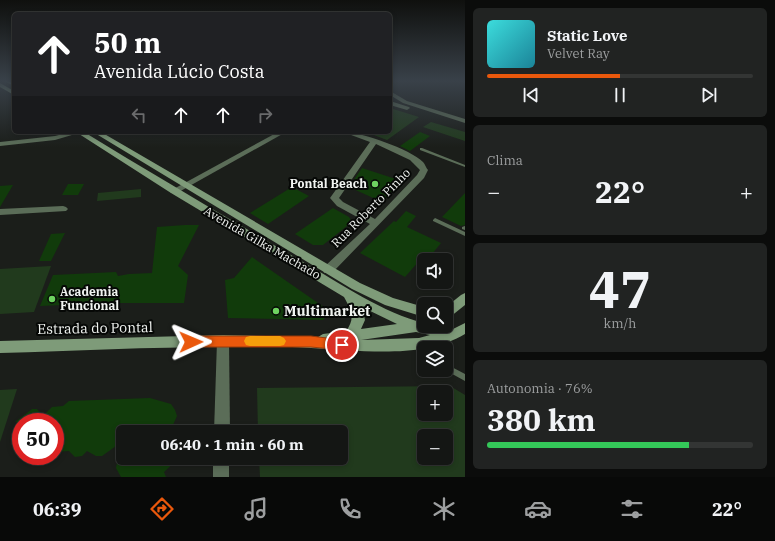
<!DOCTYPE html>
<html lang="pt">
<head>
<meta charset="utf-8">
<style>
  body { margin:0; font-family:"IBM Plex Serif",serif; background:#212322; color:#f1f3f6; height:100vh; display:flex; flex-direction:column; font-size:15px; white-space:nowrap }
  * { box-sizing:border-box; margin:0 }
  p { font-size:13px; color:#9d9fa0 }
  .icon { flex:none; width:22px; height:22px; fill:none; stroke:currentColor; stroke-width:2; stroke-linecap:round; stroke-linejoin:round }
  .map { position:relative; flex:1; overflow:hidden }
  .sheet { display:flex; flex-direction:column; gap:8px; padding:8px; background:#0b0c0b; width:310px }
  .sheet>* { flex:none }
  .banner { position:absolute; left:12px; top:12px; width:380px; height:122px; border-radius:6px; box-shadow:0 2px 6px #0003,0 0 0 1px #333534; background:#202124; color:#fff; overflow:hidden }
  .fabs { position:absolute; left:417px; top:253px; display:grid; gap:8px }
  .fabs a { display:grid; place-items:center; width:36px; height:36px; border-radius:6px; background:#141614; box-shadow:0 2px 6px #0003,0 0 0 1px #333534; font-size:20px }
  .speed { position:absolute; left:12px; top:413px; display:flex; gap:8px; font-size:20px; font-weight:700; text-align:center }
  .speed>* { display:grid; place-content:center; width:52px; height:52px; border-radius:50%; background:#141614; box-shadow:0 2px 6px #0003,0 0 0 1px #333534; line-height:1 }
  .speed .limit { border:6px solid #d22; background:#fff; color:#111 }
  .pin { position:absolute; display:grid; place-items:center; width:34px; height:34px; color:#fff; margin:-17px; border:2px solid #fff; border-radius:50%; box-shadow:0 1px 4px #0007 }
  .me { position:absolute; width:44px; margin:-22px; rotate:89deg; stroke-linejoin:round; filter:drop-shadow(0 0 3px #0008) }
  .turn { display:flex; align-items:center; gap:14px; height:84px; padding:0 16px; font-size:18px }
  .turn .icon { width:52px; height:52px; stroke-width:2.5 }
  .turn b { display:block; font-size:28px; line-height:34px }
  .lanes { display:flex; align-items:center; height:38px; padding:0 16px; background:#0003; justify-content:center; gap:20px; direction:ltr }
  .lanes .off { opacity:.35 }
  .big { font-size:30px; font-weight:700; line-height:1.1 }
  .sheet .card { flex:1; display:flex; flex-direction:column; justify-content:center; gap:6px; min-width:0; padding:0 14px; border-radius:6px; background:#212322 }
  .sheet .dial { align-items:center; gap:0 }
  .dial b { font-size:52px; line-height:1 }
  .song { display:flex; align-items:center; gap:12px }
  .cover { width:48px; height:48px; border-radius:6px; background:linear-gradient(135deg,hsl(180 70% 55%),hsl(190 70% 35%)) }
  .played { height:4px; border-radius:2px; background:linear-gradient(90deg,#ea580c 50%,#333534 50%) }
  .keys { display:flex; justify-content:space-around; direction:ltr }
  .heat { display:flex; justify-content:space-between; align-items:center; font-size:22px; direction:ltr }
  .charge { height:6px; border-radius:3px; background:linear-gradient(90deg,#34c759 76%,#333534 0) }
  .trip { position:absolute; left:116px; top:425px; width:232px; height:40px; border-radius:6px; background:#141614; box-shadow:0 2px 6px #0003,0 0 0 1px #333534; font-weight:700; line-height:40px; text-align:center }
  .menu { display:flex; height:64px; justify-content:space-around; align-items:center; background:#080908; color:#9d9fa0 }
  .menu .icon { width:28px; height:28px }
  .menu .active { color:#ea580c }
  .menu b { font-size:18px; color:#f1f3f6 }
  main { display:flex; flex:1; min-height:0 }
  .map>svg:first-child { display:block }
  .green { fill:#213a1d; fill-rule:evenodd }
  .building { fill:#113b0b }
  .lines { fill:none; stroke-linecap:round; stroke-linejoin:round }
  .lane { fill:#5b6d58; fill-rule:evenodd }
  .street { fill:#5b6d58; fill-rule:evenodd }
  .secondary { fill:#7e9b79; fill-rule:evenodd }
  .route { fill:#ea580c; stroke:#983908 }
  .slow { fill:#f59e0b }
  .poi-dot { fill:#6ed360; stroke:#060806; stroke-width:1.5 }
  .labels { text-anchor:middle; stroke-width:4; stroke-linejoin:round; paint-order:stroke }
  .poi-label { font-size:12px; font-weight:bold; fill:#f1f4f1; stroke:#060806; text-anchor:end }
  .street-label { font-size:12px; fill:#f1f4f1; stroke:#060806 }
  .near-poi-label { font-size:14px; font-weight:bold; fill:#f1f4f1; stroke:#060806; text-anchor:start }
  .near-street-label { font-size:14px; fill:#f1f4f1; stroke:#060806 }
</style>
</head>
<body>
<main>
<div class="map">
<svg width="465" height="477" viewBox="0 0 465 477">
  <rect width="100%" height="100%" fill="#1b1e1a"/>
  <g class="green">
    <polygon points="390,108 419,117 387,140 366,132 390,132"/>
    <polygon points="431,122 465,132 465,141 423,127"/>
    <polygon points="141,189 141,197 97,201 98,193"/>
    <polygon points="51,266 34,312 0,314 0,269"/>
    <path d="M450 386 465 395V477H260L259 458H341V432H258L257 388ZM424 392H446V414H424ZM424 436H446V458H424Z"/>
    <polygon points="17,389 0,442 0,390"/>
  </g>
  <g class="building">
    <polygon points="420,132 430,136 410,151 400,146"/>
    <polygon points="362,168 402,181 382,202 349,187"/>
    <polygon points="68,184 84,184 78,195 62,195"/>
    <polygon points="13,185 0,207 0,208 0,186"/>
    <polygon points="292,187 309,196 268,224 250,213"/>
    <polygon points="465,193 465,225 461,226 442,217"/>
    <polygon points="333,208 349,217 352,222 323,245 313,245 295,234"/>
    <polygon points="406,211 416,216 407,227 441,243 432,254 427,252 405,277 360,253 394,221 396,222"/>
    <polygon points="185,225 199,225 178,266 188,275 184,303 110,303 40,306 53,275 116,272 118,276 129,274 152,273 157,227"/>
    <polygon points="65,233 51,261 39,261 51,234"/>
    <polygon points="252,257 331,312 323,320 228,318 225,280 234,278"/>
    <polygon points="150,398 171,404 175,410 177,416 172,427 174,432 123,432 123,441 102,456 96,456 87,451 82,456 75,457 69,451 55,452 55,422 15,422 32,409 37,409 43,416 52,407 63,406 69,401"/>
    <polygon points="118,458 179,458 164,472 166,477 121,477 116,468"/>
  </g>
  <g class="lines">
    <g class="lane">
      <polygon points="420,148 422,148 465,165 465,167 420,150"/>
      <polygon points="435,218 465,232 465,236 433,221 433,220"/>
      <polygon points="465,226 465,230 462,229 462,227"/>
      <polygon points="446,364 465,374 465,381 445,370 446,370"/>
    </g>
    <g class="street">
      <polygon points="390,91 407,101 465,119 465,123 403,103 390,95"/>
      <polygon points="390,101 409,107 410,108 407,110 390,105"/>
      <polygon points="71,132 82,132 55,140 0,146 0,142 55,136"/>
      <polygon points="278,132 286,132 177,193 171,193 170,191"/>
      <path d="M343 132C361 132 410 149 423 162 425 164 426 168 428 170L424 178 332 273H324L323 270 324 267 370 224 337 206 330 198 370 142ZM376 144 410 160 420 170 417 175 375 219 343 202 339 198Z"/>
      <polygon points="63,206 66,207 68,209 66,211 0,215 0,209"/>
      <polygon points="223,335 228,337 229,341 230,432 214,432 217,341 218,337"/>
      <rect x="213" y="458" width="16" height="19"/>
    </g>
    <g class="secondary">
      <polygon points="5,81 14,82 14,86 6,82"/>
      <polygon points="0,83 14,91 14,95 0,87"/>
      <path d="M76 132H84C156 176 229 219 303 262 338 282 385 314 424 323V326H436L451 330 465 323V334C422 360 359 350 311 348 282 346 253 346 223 347 149 347 74 351 0 353V341L223 335 318 337 323 334 346 331C356 318 351 310 344 297L171 193ZM362 307 397 324 361 329 365 320ZM416 332 430 335 419 338 361 340Z"/>
      <polygon points="93,132 101,132 360,283 393,298 424,307 424,317 385,305 352,289"/>
      <polygon points="465,293 465,305 450,317 446,319 446,307 461,295"/>
    </g>
  </g>
  <linearGradient id="sky" x2="0" y2="1"><stop stop-color="#0f100e"/><stop offset="0.55" stop-color="#394149"/><stop offset="1" stop-color="#394149" stop-opacity="0"/></linearGradient>
  <rect width="465" height="147" fill="url(#sky)"/>
  <polygon class="route" points="191,336 311,336 342,340 346,341 347,345 346,348 342,350 311,347 191,347 187,345 186,342 187,338"/>
  <polygon class="slow" points="250,336 280,336 284,338 286,341 284,345 280,346 250,346 246,345 244,341 246,337"/>
  <g class="poi-dot">
    <circle cx="375" cy="184" r="4"/>
    <circle cx="52" cy="299" r="4"/>
    <circle cx="276" cy="311" r="4"/>
  </g>
  <g class="labels">
    <g class="poi-label">
      <text x="367" y="188">Pontal Beach</text>
      <text x="60" y="296" text-anchor="start">Academia<tspan x="60" dy="14">Funcional</tspan></text>
    </g>
    <g class="street-label">
      <text transform="translate(371 208) rotate(-45)" y="4">Rua Roberto Pinho</text>
      <text transform="translate(262 243) rotate(30)" y="4">Avenida Gilka Machado</text>
    </g>
    <g class="near-poi-label">
      <text x="284" y="316">Multimarket</text>
    </g>
    <g class="near-street-label">
      <text transform="translate(95 328) rotate(-1)" y="5">Estrada do Pontal</text>
    </g>
  </g>
</svg>
<div class="fabs">
<a><svg class="icon" aria-label="sound" viewBox="0 0 24 24"><path d="M4 9h4l5-4v14l-5-4H4zM17 9q2 3 0 6"/></svg></a>
<a><svg class="icon" aria-label="search" viewBox="0 0 24 24"><circle cx="10" cy="10" r="6"/><path d="M15 15l6 6"/></svg></a>
<a><svg class="icon" aria-label="layers" viewBox="0 0 24 24"><path d="M12 4l9 5-9 5-9-5zM3 14l9 5 9-5"/></svg></a>
<a>+</a>
<a>−</a>
</div>
<div class="speed"><div class="limit">50</div></div>
<div class="pin" style="left:342px;top:345px;background:#d93025"><svg class="icon" aria-label="arrive" viewBox="0 0 24 24"><path d="M6 21V4h12l-3 4 3 4H6"/></svg></div>
<svg class="me" style="left:191px;top:342px" viewBox="-20 -20 40 40"><path d="M0-17L14 15 0 8-14 15z" fill="#ea580c" stroke="#fff" stroke-width="4"/></svg>
<div class="trip">06:40 · 1 min · 60 m</div>
<div class="banner">
<div class="turn"><svg class="icon" aria-label="ahead" viewBox="0 0 24 24"><path d="M12 20V5M6 11l6-6 6 6"/></svg><div><b>50 m</b>Avenida Lúcio Costa</div></div>
<div class="lanes"><svg class="icon off" aria-label="left" viewBox="0 0 24 24"><path d="M17 20v-9H6M10 6l-5 5 5 5"/></svg><svg class="icon" aria-label="ahead" viewBox="0 0 24 24"><path d="M12 20V5M6 11l6-6 6 6"/></svg><svg class="icon" aria-label="ahead" viewBox="0 0 24 24"><path d="M12 20V5M6 11l6-6 6 6"/></svg><svg class="icon off" aria-label="right" viewBox="0 0 24 24"><path d="M7 20v-9h11M14 6l5 5-5 5"/></svg></div>
</div>
</div>
<section class="sheet">
<div class="card">
<div class="song"><i class="cover"></i><div><b>Static Love</b><p>Velvet Ray</p></div></div>
<div class="played"></div>
<div class="keys"><svg class="icon" aria-label="previous" viewBox="0 0 24 24"><path d="M18 5L8 12l10 7zM5 5v14"/></svg><svg class="icon" aria-label="pause" viewBox="0 0 24 24"><path d="M8 5v14M16 5v14"/></svg><svg class="icon" aria-label="next" viewBox="0 0 24 24"><path d="M6 5l10 7-10 7zM19 5v14"/></svg></div>
</div>
<div class="card"><p>Clima</p>
<div class="heat"><a>−</a><b class="big">22°</b><a>+</a></div>
</div>
<div class="card dial"><b>47</b><p>km/h</p></div>
<div class="card"><p>Autonomia · 76%</p><b class="big">380 km</b><div class="charge"></div></div>
</section>
</main>
<nav class="menu">
<b>06:39</b>
<svg class="icon active" aria-label="directions" viewBox="0 0 24 24"><path d="M12 3l9 9-9 9-9-9zM9 14v-3h6M13 9l2 2-2 2"/></svg>
<svg class="icon" aria-label="music" viewBox="0 0 24 24"><path d="M9 18V5l10-2v13"/><circle cx="6" cy="18" r="3"/><circle cx="16" cy="16" r="3"/></svg>
<svg class="icon" aria-label="phone" viewBox="0 0 24 24"><path d="M5 4h4l2 5-3 2q2 4 5 5l2-3 5 2v4C11 20 4 13 5 4z"/></svg>
<svg class="icon" aria-label="climate" viewBox="0 0 24 24"><path d="M12 3v18M4 7l16 10M4 17L20 7"/></svg>
<svg class="icon" aria-label="car" viewBox="0 0 24 24"><path d="M5 17H2v-5l4-1 3-4h7l3 4 3 1v5h-3M9 17h6M6 11h13"/><circle cx="7" cy="17" r="2"/><circle cx="17" cy="17" r="2"/></svg>
<svg class="icon" aria-label="filters" viewBox="0 0 24 24"><path d="M4 7h16M4 17h16"/><circle cx="9" cy="7" r="2"/><circle cx="15" cy="17" r="2"/></svg>
<b>22°</b>
</nav>
</body>
</html>
